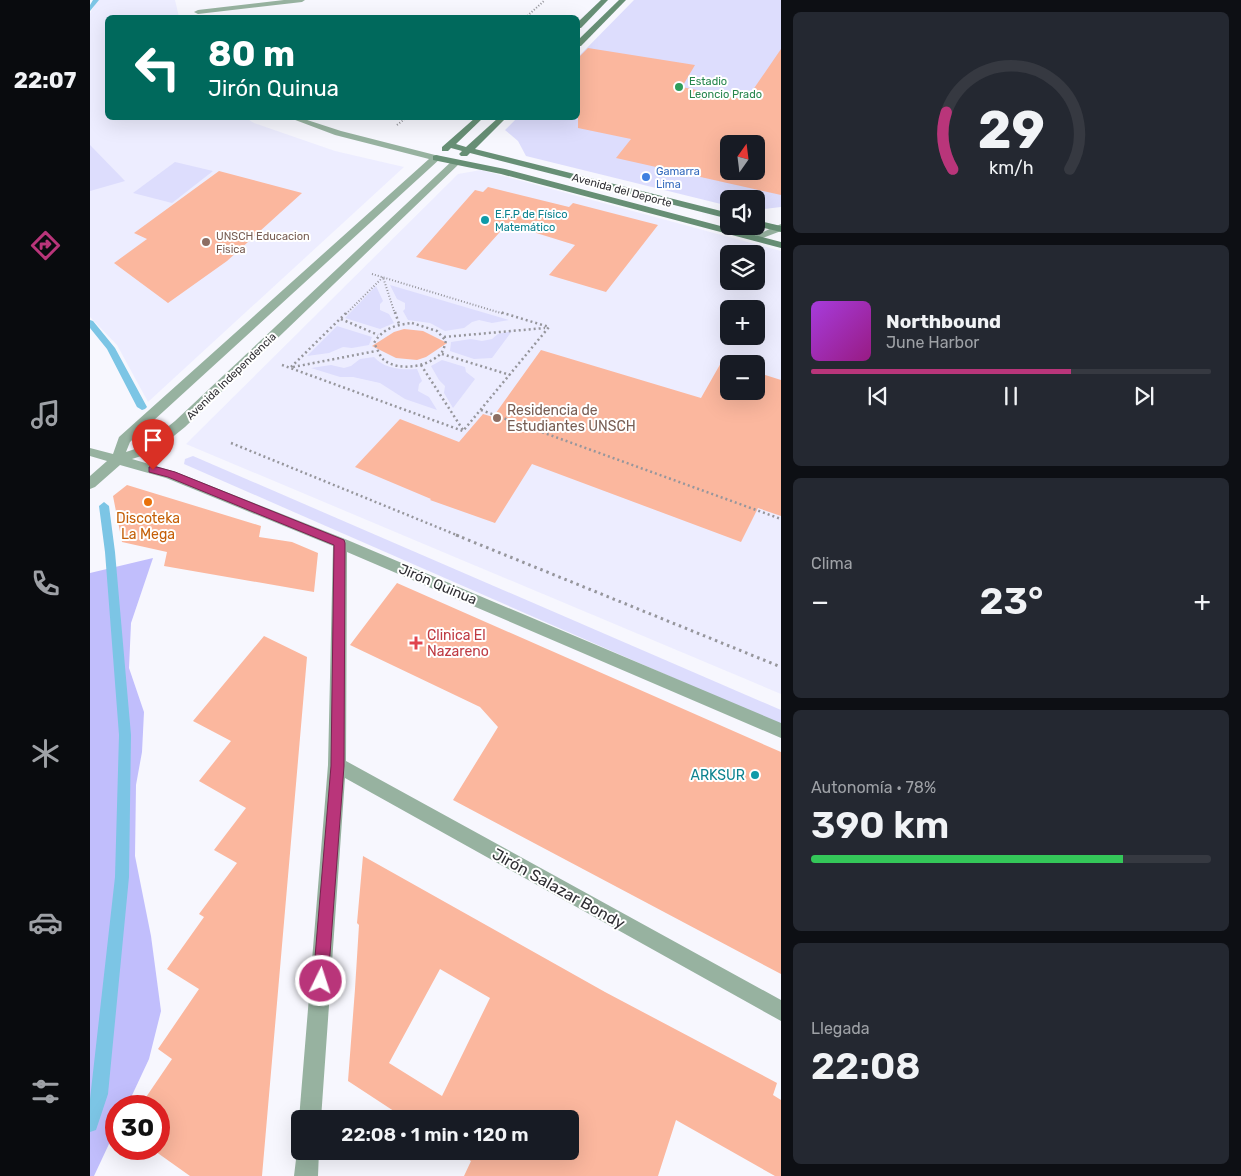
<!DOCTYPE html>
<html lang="es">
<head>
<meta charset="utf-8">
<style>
  body { margin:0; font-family:Rubik,sans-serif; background:#242831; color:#f1f3f6; height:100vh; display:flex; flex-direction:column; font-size:19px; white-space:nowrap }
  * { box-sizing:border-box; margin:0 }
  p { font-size:16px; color:#9ea1a6 }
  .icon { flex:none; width:28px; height:28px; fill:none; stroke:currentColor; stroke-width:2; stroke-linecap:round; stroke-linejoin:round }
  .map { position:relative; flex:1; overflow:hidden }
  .sheet { display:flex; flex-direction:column; gap:12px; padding:12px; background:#0d0f14; width:460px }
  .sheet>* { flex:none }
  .hud { position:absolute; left:15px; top:15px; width:475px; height:105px; border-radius:8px; box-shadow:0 5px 20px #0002; background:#00695c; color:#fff; overflow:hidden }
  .needle { width:32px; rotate:14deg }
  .fabs { position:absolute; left:630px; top:135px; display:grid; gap:10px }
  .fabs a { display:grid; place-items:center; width:45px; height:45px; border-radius:8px; background:#171b24; box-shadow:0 5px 20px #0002; font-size:25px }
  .speed { position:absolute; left:15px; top:1095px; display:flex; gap:10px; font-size:25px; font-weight:700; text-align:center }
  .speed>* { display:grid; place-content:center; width:65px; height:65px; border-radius:50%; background:#171b24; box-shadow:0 5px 20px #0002; line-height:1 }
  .speed .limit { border:8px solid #d22; background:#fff; color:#111 }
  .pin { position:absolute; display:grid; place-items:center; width:42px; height:42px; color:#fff; margin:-51px -21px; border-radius:50% 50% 50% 0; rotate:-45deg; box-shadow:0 0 5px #0007 }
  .pin .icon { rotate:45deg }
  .me { position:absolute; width:55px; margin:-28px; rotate:4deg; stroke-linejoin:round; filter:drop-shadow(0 0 4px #0008) }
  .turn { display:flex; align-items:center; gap:18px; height:105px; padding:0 20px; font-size:22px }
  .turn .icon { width:65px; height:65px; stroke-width:2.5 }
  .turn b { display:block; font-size:35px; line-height:42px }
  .big { font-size:38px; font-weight:600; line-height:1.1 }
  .sheet .card { flex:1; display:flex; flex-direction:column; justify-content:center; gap:8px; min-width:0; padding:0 18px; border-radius:8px; background:#242831 }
  .sheet .dial { align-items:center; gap:0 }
  .dial svg { height:130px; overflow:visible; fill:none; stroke:#363941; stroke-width:7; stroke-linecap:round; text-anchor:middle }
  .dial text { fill:#f1f3f6; stroke:none }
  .song { display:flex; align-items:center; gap:15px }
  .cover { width:60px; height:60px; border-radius:8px; background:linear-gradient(135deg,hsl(280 70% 55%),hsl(310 70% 35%)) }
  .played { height:5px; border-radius:2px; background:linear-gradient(90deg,#b9357a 65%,#363941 65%) }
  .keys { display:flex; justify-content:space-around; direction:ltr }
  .heat { display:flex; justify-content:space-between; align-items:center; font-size:28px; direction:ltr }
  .charge { height:8px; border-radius:4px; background:linear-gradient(90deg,#34c759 78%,#363941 0) }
  .trip { position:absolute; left:201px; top:1110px; width:288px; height:50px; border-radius:8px; background:#171b24; box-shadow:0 5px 20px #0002; font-weight:600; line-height:50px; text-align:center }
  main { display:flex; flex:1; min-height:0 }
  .dock { display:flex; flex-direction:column; width:90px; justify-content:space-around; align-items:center; background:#090b0e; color:#9ea1a6 }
  .dock .icon { width:35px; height:35px }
  .dock .on { color:#b9357a }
  .dock b { font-size:22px; color:#f1f3f6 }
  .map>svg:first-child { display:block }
  .built { fill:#ededff; fill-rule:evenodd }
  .green { fill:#ddddfd; fill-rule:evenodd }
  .forest { fill:#c1befc }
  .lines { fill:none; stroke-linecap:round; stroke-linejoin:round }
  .stream { fill:#7cc5e5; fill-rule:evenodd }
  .building { fill:#fbb79e; fill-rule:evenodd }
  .path-far2 { stroke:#96969c; stroke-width:2; stroke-dasharray:1 2; stroke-linecap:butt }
  .path-far1 { stroke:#96969c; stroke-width:2.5; stroke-dasharray:2 3; stroke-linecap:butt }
  .path { stroke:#96969c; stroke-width:3; stroke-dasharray:2.5 4; stroke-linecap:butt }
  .street { fill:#97b2a0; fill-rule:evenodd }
  .secondary { fill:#678f75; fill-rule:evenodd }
  .route { fill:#b9357a; stroke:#78224f }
  .leisure-dot { fill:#2e9e5b; stroke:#fff; stroke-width:2 }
  .shop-dot { fill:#3f7fe0; stroke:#fff; stroke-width:2 }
  .culture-dot { fill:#0f9aa8; stroke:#fff; stroke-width:2 }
  .education-dot { fill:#8d6e63; stroke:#fff; stroke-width:2 }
  .food-dot { fill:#e8710a; stroke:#fff; stroke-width:2 }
  .health-dot { fill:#e0444e; stroke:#fff; stroke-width:2 }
  .labels { text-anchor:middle; stroke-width:4; stroke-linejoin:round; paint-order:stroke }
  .far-leisure-label { font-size:11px; fill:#27864d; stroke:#fff; text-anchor:start }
  .far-shop-label { font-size:11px; fill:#366cbe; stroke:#fff; text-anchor:start }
  .far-street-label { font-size:11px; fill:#302f34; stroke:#fff }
  .far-culture-label { font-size:11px; fill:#0d838f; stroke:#fff; text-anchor:start }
  .far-education-label { font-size:11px; fill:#785e54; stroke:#fff; text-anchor:start }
  .education-label { font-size:14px; fill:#785e54; stroke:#fff; text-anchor:start }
  .food-label { font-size:14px; fill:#c56008; stroke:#fff }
  .street-label { font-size:14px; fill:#302f34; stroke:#fff }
  .health-label { font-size:14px; fill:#be3a42; stroke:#fff; text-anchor:start }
  .culture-label { font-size:14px; fill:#0d838f; stroke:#fff; text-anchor:end }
  .near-street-label { font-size:16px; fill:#302f34; stroke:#fff }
</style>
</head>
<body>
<main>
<nav class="dock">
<b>22:07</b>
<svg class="icon on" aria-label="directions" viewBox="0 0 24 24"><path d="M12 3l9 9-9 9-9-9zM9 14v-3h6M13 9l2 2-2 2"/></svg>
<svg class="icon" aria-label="music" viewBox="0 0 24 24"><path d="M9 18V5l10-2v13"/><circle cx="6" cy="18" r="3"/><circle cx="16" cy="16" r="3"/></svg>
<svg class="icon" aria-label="phone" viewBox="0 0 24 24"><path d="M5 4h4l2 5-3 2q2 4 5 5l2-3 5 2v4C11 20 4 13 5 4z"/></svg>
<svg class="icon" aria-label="climate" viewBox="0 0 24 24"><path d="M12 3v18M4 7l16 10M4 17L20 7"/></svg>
<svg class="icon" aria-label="car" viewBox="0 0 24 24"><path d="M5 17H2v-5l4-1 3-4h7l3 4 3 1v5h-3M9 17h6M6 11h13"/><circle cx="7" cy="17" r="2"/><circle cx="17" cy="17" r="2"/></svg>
<svg class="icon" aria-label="filters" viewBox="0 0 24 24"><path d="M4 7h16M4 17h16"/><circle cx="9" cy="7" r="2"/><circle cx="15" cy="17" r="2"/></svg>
</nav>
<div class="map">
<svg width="691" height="1176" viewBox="0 0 691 1176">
  <rect width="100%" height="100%" fill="#f7f7fe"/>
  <g class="built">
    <polygon points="7,0 85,0 89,17 18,18 18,118 156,118 164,123 245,151 314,167 58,402 27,345 0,317 0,14"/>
    <path d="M391 170 691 251V694L96 444 368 174ZM639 254H666V281H639ZM639 309H666V336H639ZM639 364H666V391H639Z"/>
  </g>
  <g class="green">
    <path d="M544 0H691V207L666 210V199H639V206L436 156 428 141 415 130 427 118H488V57ZM639 144H666V171H639Z"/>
    <polygon points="0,145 35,181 0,191"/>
    <polygon points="85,162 123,171 82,203 43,193"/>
    <polygon points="300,285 419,320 402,323 389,320 382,322 374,328 355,331 340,323 318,320 313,311 315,309 315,303 307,299"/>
    <polygon points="286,286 293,301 290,304 290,310 299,314 304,323 290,329 255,318"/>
    <polygon points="247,326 282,337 279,345 262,348 253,347 239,353 217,356"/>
    <polygon points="422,331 402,358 384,359 360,351 361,342 381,339 392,341 402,339 408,334"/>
    <path d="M284 357C294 369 312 370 327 369L332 381 329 384 328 391 339 397 347 410 315 399 290 383 263 377H250L221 368 241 365 254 368 261 366 270 359Z"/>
    <polygon points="352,360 375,367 376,372 385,379 363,408 354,393 355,386 349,380 341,366"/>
    <polygon points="103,456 691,710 691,725 94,464 95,459"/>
  </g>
  <polygon class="forest" points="63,558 41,623 39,668 54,712 52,752 46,785 45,856 61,936 71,1011 59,1059 37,1106 26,1106 26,1129 4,1176 0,1176 0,573"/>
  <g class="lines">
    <g class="stream">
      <polygon points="3,0 9,0 0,11 0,5"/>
      <polygon points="0,320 3,321 25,348 57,407 55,409 52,410 47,407 17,349 0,328"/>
      <polygon points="14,502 19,506 25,552 41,735 39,877 18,1094 6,1130 0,1132 0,1099 25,877 29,735 15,552 9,506"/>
    </g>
  </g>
  <g class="building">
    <path d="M498 48 605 65 592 87 656 100 691 49V195L526 158 541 139 488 128V58ZM639 144H666V171H639Z"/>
    <polygon points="129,171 212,193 137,261 78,303 24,263 57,239 44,233"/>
    <polygon points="398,187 479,207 483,203 568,225 516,292 459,275 485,245 417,224 376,270 326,257 385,190 393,192"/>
    <polygon points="314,329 333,331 357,343 336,357 327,360 306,358 282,346 304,332"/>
    <polygon points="451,350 611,398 632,361 640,364 639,391 666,391 666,372 691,380 691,516 668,508 651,542 442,464 405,523 340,500 341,499 265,467 310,419 369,442 393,414 403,417"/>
    <polygon points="37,485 171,526 169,537 202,542 228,553 224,592 74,566 77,552 32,542 23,496"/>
    <polygon points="307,583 691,752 691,974 363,800 408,727 390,707 260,645"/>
    <polygon points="174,636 217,657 172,1176 100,1176 62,1149 69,1149 69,1106 50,1106 82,1059 68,1049 109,989 77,969 114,917 109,914 147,863 124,850 156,808 109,781 141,741 103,721"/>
    <path d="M273 856 515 992 687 1083 683 1095 691 1100V1176H685L586 1120 568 1176H374L381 1161 366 1151H480V1119H316L258 1081 265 989 269 925 267 923ZM350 969 400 998 352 1096 299 1063Z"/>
  </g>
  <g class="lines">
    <g class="path-far2">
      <polyline points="435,18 455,0"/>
      <polyline points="307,125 316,118"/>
      <polyline points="282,274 414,314"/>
      <polyline points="256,314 293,277 305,314"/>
    </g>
    <g class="path-far1">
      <polyline points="305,312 309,324"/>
      <polyline points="251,319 288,335"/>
      <path d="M322 323 347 331 356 341C355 344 354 349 352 352 340 367 309 372 294 360 290 357 287 348 284 343 293 328 306 325 322 323Z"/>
      <polyline points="354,337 455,328"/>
      <polyline points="352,354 420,375"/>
      <polyline points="192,365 373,431 459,327 410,312"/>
      <polyline points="331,365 373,430"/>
      <polyline points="201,367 257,312"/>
      <polyline points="203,367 286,351"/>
      <polyline points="391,410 691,519"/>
      <polyline points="141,443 369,536"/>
    </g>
    <polyline class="path" points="366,535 691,667"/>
    <g class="street">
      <polygon points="194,0 215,0 212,2 108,14 104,12 108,10"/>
      <polygon points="200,118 211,118 251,131 349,156 351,158 40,442 36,452 54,446 85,421 363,160 369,160 369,164 95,427 64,452 42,459 86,472 255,539 691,723 691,738 257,552 256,761 691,1000 691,1021 255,778 231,1119 210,1119 210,1122 209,1119 238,765 243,546 76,478 30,465 5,487 0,489 0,476 17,461 0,456 0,448 23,454 29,437 339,159 245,135"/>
      <polygon points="691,224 691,231 665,241 660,238"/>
      <polygon points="210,1143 210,1151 229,1151 228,1176 204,1176 207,1151"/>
    </g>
    <g class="secondary">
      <polygon points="511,0 518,0 491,28 488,28 488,22"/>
      <polygon points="529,0 536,0 491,46 488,46 488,40"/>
      <polygon points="385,118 393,118 366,144 376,147 408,118 416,118 385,149 639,213 639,219 380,153 377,156 371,156 369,154 372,151 361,148 358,151 352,151 352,147"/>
      <polygon points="346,155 415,169 691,242 691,248 411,174 343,160 343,156"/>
      <polygon points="666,220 691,226 691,232 666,226"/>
    </g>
  </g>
  <polygon class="route" points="63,466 85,472 254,540 255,543 254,766 238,981 236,987 231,989 225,987 223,981 241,766 244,545 78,477 59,472 59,467"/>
  <circle class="leisure-dot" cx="589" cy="87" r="5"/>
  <circle class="shop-dot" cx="556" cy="177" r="5"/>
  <g class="culture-dot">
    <circle cx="395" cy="220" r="5"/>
    <circle cx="665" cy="775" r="5"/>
  </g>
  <g class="education-dot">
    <circle cx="116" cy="242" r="5"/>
    <circle cx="407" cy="418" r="5"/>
  </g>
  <circle class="food-dot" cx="58" cy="502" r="5"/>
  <path class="health-dot" d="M323.5 635.5h5v5h5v5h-5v5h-5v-5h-5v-5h5z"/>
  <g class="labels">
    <g class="far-leisure-label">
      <text x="599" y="85">Estadio<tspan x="599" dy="13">Leoncio Prado</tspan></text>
    </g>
    <g class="far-shop-label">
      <text x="566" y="175">Gamarra<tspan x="566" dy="13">Lima</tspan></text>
    </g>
    <g class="far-street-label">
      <text transform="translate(532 190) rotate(15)" y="4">Avenida del Deporte</text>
      <text transform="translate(141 376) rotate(-44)" y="4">Avenida Independencia</text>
    </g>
    <g class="far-culture-label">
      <text x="405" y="218">E.F.P de Físico<tspan x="405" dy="13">Matemático</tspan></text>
    </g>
    <g class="far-education-label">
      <text x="126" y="240">UNSCH Educacion<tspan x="126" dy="13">Fisica</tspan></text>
    </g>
    <g class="education-label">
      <text x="417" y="415">Residencia de<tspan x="417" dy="16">Estudiantes UNSCH</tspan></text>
    </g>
    <g class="food-label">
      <text x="58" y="523">Discoteka<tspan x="58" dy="16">La Mega</tspan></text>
    </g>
    <g class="street-label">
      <text transform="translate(348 584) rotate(23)" y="5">Jirón Quinua</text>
    </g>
    <g class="health-label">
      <text x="337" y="640">Clinica El<tspan x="337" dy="16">Nazareno</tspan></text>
    </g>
    <g class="culture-label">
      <text x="655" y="780">ARKSUR</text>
    </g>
    <g class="near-street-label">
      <text transform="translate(469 888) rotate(29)" y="6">Jirón Salazar Bondy</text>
    </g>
  </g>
</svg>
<div class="fabs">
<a><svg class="needle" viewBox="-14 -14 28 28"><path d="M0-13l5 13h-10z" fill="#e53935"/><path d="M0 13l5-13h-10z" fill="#9ea1a6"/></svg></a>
<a><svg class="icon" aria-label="sound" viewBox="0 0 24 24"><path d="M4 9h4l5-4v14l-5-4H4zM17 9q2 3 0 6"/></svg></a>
<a><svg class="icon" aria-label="layers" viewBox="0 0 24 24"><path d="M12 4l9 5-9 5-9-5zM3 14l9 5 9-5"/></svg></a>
<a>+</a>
<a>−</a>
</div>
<div class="speed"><div class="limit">30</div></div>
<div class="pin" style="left:63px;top:470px;background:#d93025"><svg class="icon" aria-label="arrive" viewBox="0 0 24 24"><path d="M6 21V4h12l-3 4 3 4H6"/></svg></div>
<svg class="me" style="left:231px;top:981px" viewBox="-20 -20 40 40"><circle r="17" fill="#b9357a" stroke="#fff" stroke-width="3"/><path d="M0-11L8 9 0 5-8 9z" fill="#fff"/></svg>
<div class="trip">22:08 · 1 min · 120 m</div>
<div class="hud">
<div class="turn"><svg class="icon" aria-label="left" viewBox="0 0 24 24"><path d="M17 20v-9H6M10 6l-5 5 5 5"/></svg><div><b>80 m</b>Jirón Quinua</div></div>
</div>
</div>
<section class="sheet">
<div class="card dial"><svg viewBox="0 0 100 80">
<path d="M14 69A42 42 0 1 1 86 69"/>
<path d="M14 69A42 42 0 0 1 10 34" stroke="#b9357a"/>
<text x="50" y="56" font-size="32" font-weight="700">29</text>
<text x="50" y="72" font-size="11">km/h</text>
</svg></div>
<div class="card">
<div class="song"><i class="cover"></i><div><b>Northbound</b><p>June Harbor</p></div></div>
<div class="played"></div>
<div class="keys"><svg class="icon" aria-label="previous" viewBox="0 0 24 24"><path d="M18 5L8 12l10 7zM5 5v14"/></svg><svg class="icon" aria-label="pause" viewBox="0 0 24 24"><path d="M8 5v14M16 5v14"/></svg><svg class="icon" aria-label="next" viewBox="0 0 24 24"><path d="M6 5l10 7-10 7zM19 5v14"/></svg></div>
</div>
<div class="card"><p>Clima</p>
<div class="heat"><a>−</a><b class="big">23°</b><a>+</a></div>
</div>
<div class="card"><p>Autonomía · 78%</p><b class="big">390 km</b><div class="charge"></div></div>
<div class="card"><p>Llegada</p><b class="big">22:08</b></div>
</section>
</main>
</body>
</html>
